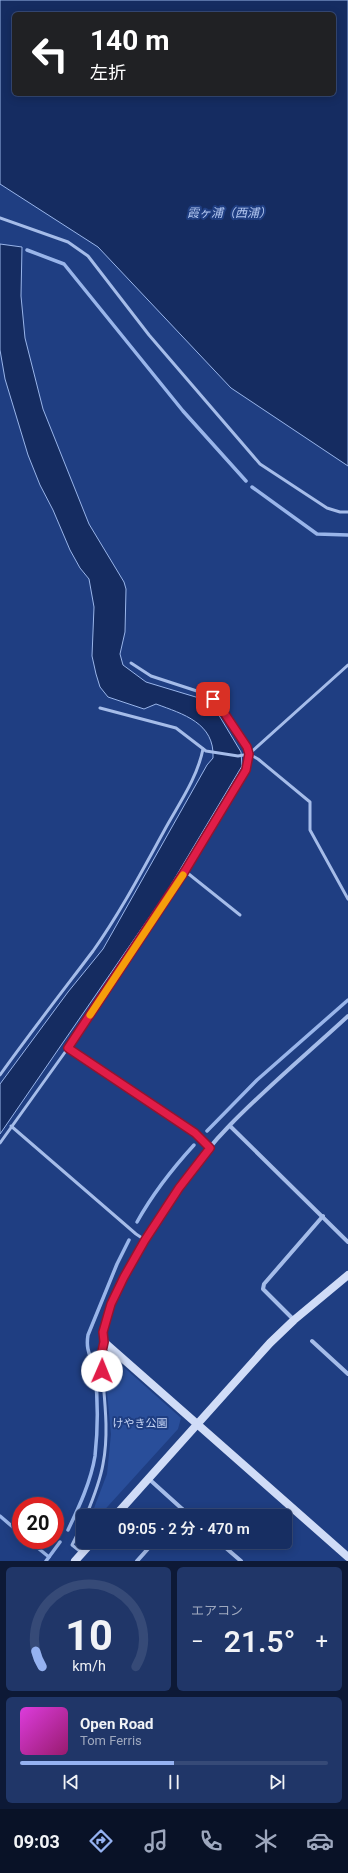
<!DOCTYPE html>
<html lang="ja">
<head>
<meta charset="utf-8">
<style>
  body { margin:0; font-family:Roboto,"Noto Sans JP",sans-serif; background:#203668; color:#f1f3f6; height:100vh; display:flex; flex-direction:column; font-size:15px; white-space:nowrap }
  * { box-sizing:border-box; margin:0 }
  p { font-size:13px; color:#9ea8be }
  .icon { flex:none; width:22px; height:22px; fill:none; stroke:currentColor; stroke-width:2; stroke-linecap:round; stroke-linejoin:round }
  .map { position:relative; height:1561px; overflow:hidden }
  .sheet { display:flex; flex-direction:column; gap:6px; padding:6px; background:#0d1936; flex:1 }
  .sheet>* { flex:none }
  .guide { position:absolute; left:12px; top:12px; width:324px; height:84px; border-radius:6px; box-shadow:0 2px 10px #0003,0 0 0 1px #364a77; background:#202124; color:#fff; overflow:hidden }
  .speed { position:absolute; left:12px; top:1497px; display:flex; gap:8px; font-size:20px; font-weight:700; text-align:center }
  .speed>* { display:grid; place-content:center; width:52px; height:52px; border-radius:50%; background:#172e62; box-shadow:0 2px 10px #0003,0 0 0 1px #364a77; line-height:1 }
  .speed .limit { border:6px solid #d22; background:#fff; color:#111 }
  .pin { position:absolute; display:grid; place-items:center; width:34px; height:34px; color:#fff; margin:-17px; border-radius:8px; box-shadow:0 2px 6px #0006 }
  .me { position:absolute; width:44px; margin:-22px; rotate:1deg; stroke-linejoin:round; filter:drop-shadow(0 0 3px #0008) }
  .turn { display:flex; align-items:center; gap:14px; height:84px; padding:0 12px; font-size:18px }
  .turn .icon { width:52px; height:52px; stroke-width:2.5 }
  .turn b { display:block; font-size:28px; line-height:34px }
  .big { font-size:30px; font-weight:600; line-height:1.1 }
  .sheet .card { flex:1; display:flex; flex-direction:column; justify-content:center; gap:6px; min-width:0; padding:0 14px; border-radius:6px; background:#203668 }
  .sheet .dial { align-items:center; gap:0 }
  .dial svg { height:104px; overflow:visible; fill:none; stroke:#364a77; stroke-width:7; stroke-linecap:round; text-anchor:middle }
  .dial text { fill:#f1f3f6; stroke:none }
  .song { display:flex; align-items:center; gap:12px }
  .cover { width:48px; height:48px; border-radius:6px; background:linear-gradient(135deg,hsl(300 70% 55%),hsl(320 70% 35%)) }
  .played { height:4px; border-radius:2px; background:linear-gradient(90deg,#95b2f1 50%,#364a77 50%) }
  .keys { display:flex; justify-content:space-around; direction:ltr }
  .heat { display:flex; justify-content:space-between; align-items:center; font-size:22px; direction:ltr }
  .sheet .tiles { flex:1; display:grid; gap:6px; grid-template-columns:1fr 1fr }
  .card:last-child { grid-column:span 2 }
  .trip { position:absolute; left:76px; top:1509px; width:216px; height:40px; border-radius:6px; background:#172e62; box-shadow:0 2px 10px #0003,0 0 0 1px #364a77; font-weight:600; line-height:40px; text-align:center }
  .tab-bar { display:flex; height:64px; justify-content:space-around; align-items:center; background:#091227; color:#9ea8be }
  .tab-bar .icon { width:28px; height:28px }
  .tab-bar .selected { color:#95b2f1 }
  .tab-bar b { font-size:18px; color:#f1f3f6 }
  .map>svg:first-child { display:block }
  .green { fill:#294e9a }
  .water { fill:#152c61; stroke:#99b5ea; fill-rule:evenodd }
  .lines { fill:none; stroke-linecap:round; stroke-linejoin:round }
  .stream { stroke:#99b5ea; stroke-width:3.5 }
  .lane { stroke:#a5bce9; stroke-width:3 }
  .street { stroke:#a5bce9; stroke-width:4 }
  .secondary { stroke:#d0dcf7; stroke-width:8 }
  .route-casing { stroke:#92132f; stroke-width:10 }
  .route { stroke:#e11d48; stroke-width:7 }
  .slow { stroke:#f59e0b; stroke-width:7 }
  .labels { text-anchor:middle; stroke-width:4; stroke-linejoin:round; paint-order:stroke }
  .park-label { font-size:11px; fill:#c9d8f7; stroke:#1f3e82 }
  .water-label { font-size:12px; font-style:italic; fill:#b1c6f0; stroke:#1f3e82 }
</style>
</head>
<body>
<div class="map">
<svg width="348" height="1561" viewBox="0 0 348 1561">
  <rect width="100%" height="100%" fill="#1f3e82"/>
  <polygon class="green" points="110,1355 181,1418 178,1429 99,1516 91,1516 107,1474 111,1434 104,1361"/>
  <g class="water">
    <path d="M0 0H348V466L231 388 98 247 0 184ZM14 14H334V94H14Z"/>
    <path d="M0 244 22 247 21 296 25 338 43 409 89 524 124 582 126 589 125 632 120 654 123 665 146 682 199 698 217 712 241 752 242 766 166 893 0 1134V1084L68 992 103 949 207 765 213 758C215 723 183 714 156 704L144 709 108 697 100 687 96 674 92 656 94 607 89 579 80 568 70 550 53 510 40 485 28 455 5 379 0 350Z"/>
  </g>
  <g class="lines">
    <g class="stream">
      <polyline points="27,250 64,264 183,411 246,481"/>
      <polyline points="252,487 317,534 348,535"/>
      <polyline points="207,1131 257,1080 348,1000"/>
      <path d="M137 1222C152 1195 173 1168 194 1145"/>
      <polyline points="0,1516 21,1534"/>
      <path d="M68 1530C79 1507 91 1481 95 1456 98 1429 98 1400 95 1373 93 1358 85 1353 88 1335L117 1264 129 1240"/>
      <polyline points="28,1540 49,1557"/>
      <polyline points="46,1561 60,1542"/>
    </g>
    <g class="lane">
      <polyline points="0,218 68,242 88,256 149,335 260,464 327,508 340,512 348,512"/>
      <polyline points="100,708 176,728 206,751 238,756 249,754 348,665"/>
      <polyline points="249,754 258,759 310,802 310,830 348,899"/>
      <polyline points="185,871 240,915"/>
      <polyline points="68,1048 195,1133 210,1148"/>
      <path d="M0 1075C30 1033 62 992 93 951 120 913 142 871 164 831 178 805 197 779 203 749"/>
      <polyline points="11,1126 136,1234 145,1240"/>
      <polyline points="0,1143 68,1048 185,871 246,770 249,754 247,747 219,705 206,694 151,676 131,663"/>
      <path d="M86 1516C93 1499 100 1482 103 1464 110 1429 103 1391 101 1356L104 1344"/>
      <polyline points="81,1552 72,1545 83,1523"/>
    </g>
    <g class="street">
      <polyline points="230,1126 348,1242"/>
      <polyline points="294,1320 263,1289 264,1284 323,1216"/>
      <polyline points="312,1341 348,1374"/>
      <path d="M104 1342C101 1319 119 1286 130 1266 158 1216 190 1166 230 1125 267 1087 309 1052 348 1016"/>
      <polyline points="149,1479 190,1516"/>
      <polyline points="176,1516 182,1509"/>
      <polyline points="219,1542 241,1561"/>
      <polyline points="137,1561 154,1542"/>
    </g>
    <g class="secondary">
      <polyline points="104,1342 348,1557"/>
      <polyline points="115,1516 270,1343 294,1320 348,1275"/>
      <polyline points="75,1561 92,1542"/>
    </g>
  </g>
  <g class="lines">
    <g class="route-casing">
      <polyline id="route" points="102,1371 101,1356 104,1342 103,1332 111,1304 124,1277 145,1240 179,1188 210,1148 195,1133 68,1048 185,871 246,770 249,754 247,747 219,705 213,699"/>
    </g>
    <use href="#route" class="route"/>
    <polyline class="slow" points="90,1015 183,875"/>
  </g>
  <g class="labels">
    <g class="park-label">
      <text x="140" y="1427">けやき公園</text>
    </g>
    <g class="water-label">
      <text x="229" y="217">霞ヶ浦（西浦）</text>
    </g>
  </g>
</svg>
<div class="speed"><div class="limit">20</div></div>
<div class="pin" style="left:213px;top:699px;background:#d93025"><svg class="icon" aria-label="arrive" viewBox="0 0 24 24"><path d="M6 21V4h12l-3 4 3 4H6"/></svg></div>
<svg class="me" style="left:102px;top:1371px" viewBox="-20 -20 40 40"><circle r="19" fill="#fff"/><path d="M0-13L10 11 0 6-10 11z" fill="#e11d48"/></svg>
<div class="trip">09:05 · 2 分 · 470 m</div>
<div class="guide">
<div class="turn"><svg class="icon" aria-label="left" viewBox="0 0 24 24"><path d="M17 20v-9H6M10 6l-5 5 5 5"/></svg><div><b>140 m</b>左折</div></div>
</div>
</div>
<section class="sheet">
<div class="tiles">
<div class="card dial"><svg viewBox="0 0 100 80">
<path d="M14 69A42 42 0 1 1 86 69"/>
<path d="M14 69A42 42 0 0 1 9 57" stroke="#95b2f1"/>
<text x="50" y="56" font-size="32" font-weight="700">10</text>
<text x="50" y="72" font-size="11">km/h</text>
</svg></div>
<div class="card"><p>エアコン</p>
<div class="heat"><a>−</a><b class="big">21.5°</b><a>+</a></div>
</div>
<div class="card">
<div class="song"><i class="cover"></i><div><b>Open Road</b><p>Tom Ferris</p></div></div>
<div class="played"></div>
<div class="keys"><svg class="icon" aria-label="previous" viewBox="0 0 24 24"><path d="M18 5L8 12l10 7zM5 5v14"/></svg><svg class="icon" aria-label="pause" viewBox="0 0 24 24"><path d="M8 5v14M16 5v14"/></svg><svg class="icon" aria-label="next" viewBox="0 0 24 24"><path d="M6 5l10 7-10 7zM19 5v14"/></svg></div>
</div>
</div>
</section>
<nav class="tab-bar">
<b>09:03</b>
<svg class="icon selected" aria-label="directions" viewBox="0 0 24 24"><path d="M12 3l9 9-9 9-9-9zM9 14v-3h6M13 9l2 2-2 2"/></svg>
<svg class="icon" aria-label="music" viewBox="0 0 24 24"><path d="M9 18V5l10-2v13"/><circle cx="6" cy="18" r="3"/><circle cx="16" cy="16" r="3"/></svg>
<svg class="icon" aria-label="phone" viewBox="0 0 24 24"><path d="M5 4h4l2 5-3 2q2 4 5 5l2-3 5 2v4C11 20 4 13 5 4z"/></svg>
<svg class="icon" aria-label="climate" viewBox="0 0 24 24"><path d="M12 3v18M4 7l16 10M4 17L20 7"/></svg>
<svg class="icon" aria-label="car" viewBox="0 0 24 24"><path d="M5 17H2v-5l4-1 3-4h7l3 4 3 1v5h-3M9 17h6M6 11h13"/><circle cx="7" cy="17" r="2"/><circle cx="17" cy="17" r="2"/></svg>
</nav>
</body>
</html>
